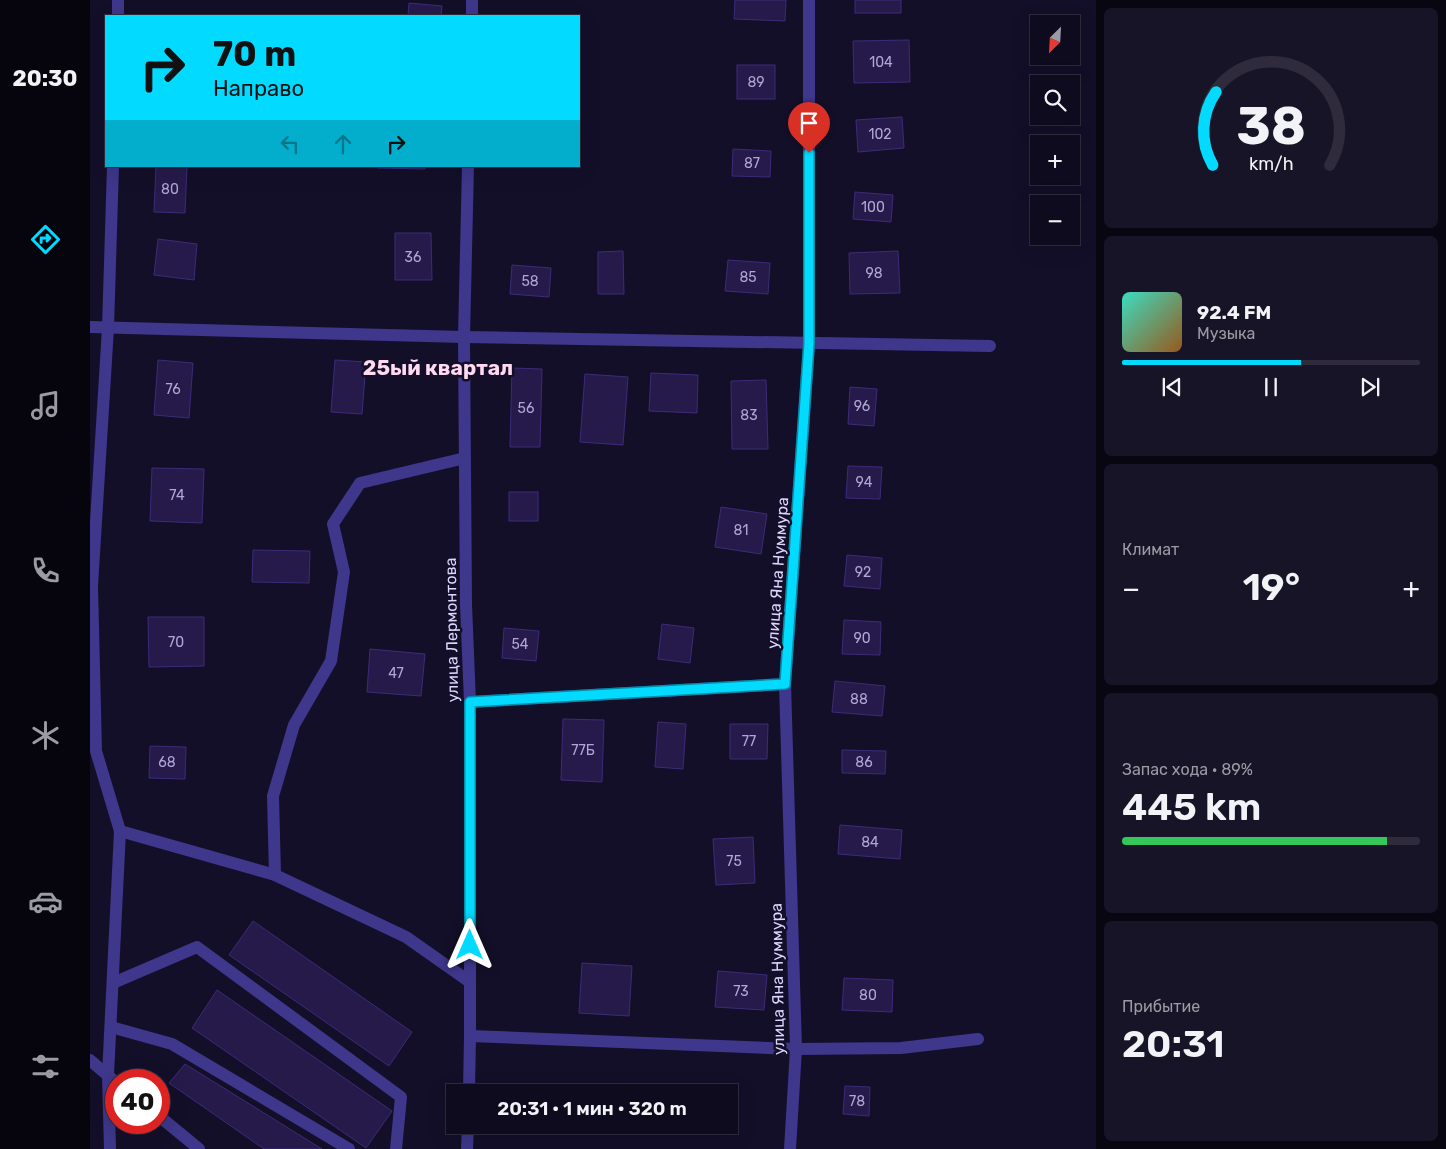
<!DOCTYPE html>
<html lang="ru">
<head>
<meta charset="utf-8">
<style>
  body { margin:0; font-family:Rubik,sans-serif; background:#181428; color:#f1f3f6; height:100vh; display:flex; flex-direction:column; font-size:19px; white-space:nowrap }
  * { box-sizing:border-box; margin:0 }
  p { font-size:16px; color:#9b9ba4 }
  .icon { flex:none; width:28px; height:28px; fill:none; stroke:currentColor; stroke-width:2; stroke-linecap:round; stroke-linejoin:round }
  .map { position:relative; flex:1; overflow:hidden }
  .drawer { display:flex; flex-direction:column; gap:8px; padding:8px; background:#080611; width:350px }
  .drawer>* { flex:none }
  .banner { position:absolute; left:15px; top:15px; width:475px; height:152px; border-radius:0px; box-shadow:0 5px 20px #0002,0 0 0 1px #2f2b3d; background:#03daff; color:#111; overflow:hidden }
  .needle { width:32px; rotate:204deg }
  .tools { position:absolute; left:940px; top:15px; display:grid; gap:10px }
  .tools a { display:grid; place-items:center; width:50px; height:50px; border-radius:0px; background:#0f0b1f; box-shadow:0 5px 20px #0002,0 0 0 1px #2f2b3d; font-size:25px }
  .speed { position:absolute; left:15px; top:1069px; display:flex; gap:10px; font-size:25px; font-weight:700; text-align:center }
  .speed>* { display:grid; place-content:center; width:65px; height:65px; border-radius:50%; background:#0f0b1f; box-shadow:0 5px 20px #0002,0 0 0 1px #2f2b3d; line-height:1 }
  .speed .limit { border:8px solid #d22; background:#fff; color:#111 }
  .pin { position:absolute; display:grid; place-items:center; width:42px; height:42px; color:#fff; margin:-51px -21px; border-radius:50% 50% 50% 0; rotate:-45deg; box-shadow:0 0 5px #0007 }
  .pin .icon { rotate:45deg }
  .me { position:absolute; width:55px; margin:-28px; rotate:0deg; stroke-linejoin:round; filter:drop-shadow(0 0 4px #0008) }
  .turn { display:flex; align-items:center; gap:18px; height:105px; padding:0 25px; font-size:22px }
  .turn .icon { width:65px; height:65px; stroke-width:2.5 }
  .turn b { display:block; font-size:35px; line-height:42px }
  .lanes { display:flex; align-items:center; height:48px; padding:0 25px; background:#0003; justify-content:center; gap:25px; direction:ltr }
  .lanes .off { opacity:.35 }
  .big { font-size:38px; font-weight:600; line-height:1.1 }
  .drawer .card { flex:1; display:flex; flex-direction:column; justify-content:center; gap:8px; min-width:0; padding:0 18px; border-radius:8px; background:#181428 }
  .drawer .dial { align-items:center; gap:0 }
  .dial svg { height:130px; overflow:visible; fill:none; stroke:#2f2b3d; stroke-width:7; stroke-linecap:round; text-anchor:middle }
  .dial text { fill:#f1f3f6; stroke:none }
  .song { display:flex; align-items:center; gap:15px }
  .cover { width:60px; height:60px; border-radius:8px; background:linear-gradient(135deg,hsl(170 70% 55%),hsl(30 70% 35%)) }
  .played { height:5px; border-radius:2px; background:linear-gradient(90deg,#03daff 60%,#2f2b3d 60%) }
  .keys { display:flex; justify-content:space-around; direction:ltr }
  .heat { display:flex; justify-content:space-between; align-items:center; font-size:28px; direction:ltr }
  .charge { height:8px; border-radius:4px; background:linear-gradient(90deg,#34c759 89%,#2f2b3d 0) }
  .trip { position:absolute; left:356px; top:1084px; width:292px; height:50px; border-radius:0px; background:#0f0b1f; box-shadow:0 5px 20px #0002,0 0 0 1px #2f2b3d; font-weight:600; line-height:50px; text-align:center }
  main { display:flex; flex:1; min-height:0 }
  .tab-bar { display:flex; flex-direction:column; width:90px; justify-content:space-around; align-items:center; background:#06040c; color:#9b9ba4 }
  .tab-bar .icon { width:35px; height:35px }
  .tab-bar .on { color:#03daff }
  .tab-bar b { font-size:22px; color:#f1f3f6 }
  .map>svg:first-child { display:block }
  .building { fill:#261a4b; stroke:#3d2b78 }
  .lines { fill:none; stroke-linecap:round; stroke-linejoin:round }
  .minor { stroke:#3e378b; stroke-width:12 }
  .route-casing { stroke:#028ea6; stroke-width:12 }
  .route { stroke:#03daff; stroke-width:9 }
  .labels { text-anchor:middle; stroke-width:5; stroke-linejoin:round; paint-order:stroke }
  .number-label { font-size:14px; fill:#afa8d2 }
  .street-label { font-size:16px; fill:#ddd7ff; stroke:#140f29 }
  .district-label { font-size:21px; font-weight:bold; fill:#ffd9ef; stroke:#140f29 }
</style>
</head>
<body>
<main>
<nav class="tab-bar">
<b>20:30</b>
<svg class="icon on" aria-label="directions" viewBox="0 0 24 24"><path d="M12 3l9 9-9 9-9-9zM9 14v-3h6M13 9l2 2-2 2"/></svg>
<svg class="icon" aria-label="music" viewBox="0 0 24 24"><path d="M9 18V5l10-2v13"/><circle cx="6" cy="18" r="3"/><circle cx="16" cy="16" r="3"/></svg>
<svg class="icon" aria-label="phone" viewBox="0 0 24 24"><path d="M5 4h4l2 5-3 2q2 4 5 5l2-3 5 2v4C11 20 4 13 5 4z"/></svg>
<svg class="icon" aria-label="climate" viewBox="0 0 24 24"><path d="M12 3v18M4 7l16 10M4 17L20 7"/></svg>
<svg class="icon" aria-label="car" viewBox="0 0 24 24"><path d="M5 17H2v-5l4-1 3-4h7l3 4 3 1v5h-3M9 17h6M6 11h13"/><circle cx="7" cy="17" r="2"/><circle cx="17" cy="17" r="2"/></svg>
<svg class="icon" aria-label="filters" viewBox="0 0 24 24"><path d="M4 7h16M4 17h16"/><circle cx="9" cy="7" r="2"/><circle cx="15" cy="17" r="2"/></svg>
</nav>
<div class="map">
<svg width="1006" height="1149" viewBox="0 0 1006 1149">
  <rect width="100%" height="100%" fill="#140f29"/>
  <g class="building">
    <polygon points="645,0 696,0 695,21 644,19"/>
    <rect x="765" y="0" width="46" height="13"/>
    <polygon points="319,3 352,6 351,16 318,16"/>
    <polygon points="819,40 820,82 764,83 763,41"/>
    <rect x="647" y="65" width="38" height="34"/>
    <polygon points="812,117 814,148 768,152 766,120"/>
    <polygon points="643,149 681,151 680,177 642,176"/>
    <polygon points="66,166 97,166 95,213 64,212"/>
    <polygon points="287,166 335,166 335,169 287,168"/>
    <polygon points="765,192 803,195 801,222 763,219"/>
    <polygon points="305,233 341,233 342,280 305,280"/>
    <polygon points="68,239 107,244 104,280 64,275"/>
    <polygon points="533,251 534,294 508,294 508,252"/>
    <polygon points="808,251 810,293 760,294 759,253"/>
    <polygon points="638,260 680,263 678,294 635,291"/>
    <polygon points="422,265 461,268 459,297 420,294"/>
    <polygon points="68,360 103,363 99,418 64,415"/>
    <polygon points="245,360 276,362 272,414 241,412"/>
    <polygon points="422,368 452,369 450,447 420,447"/>
    <polygon points="561,373 608,375 607,413 559,411"/>
    <polygon points="495,374 538,377 533,445 490,442"/>
    <polygon points="676,380 678,449 642,449 641,381"/>
    <polygon points="760,387 787,389 784,426 758,424"/>
    <polygon points="758,466 792,467 790,499 756,498"/>
    <polygon points="62,468 114,469 112,523 60,521"/>
    <rect x="419" y="492" width="29" height="29"/>
    <polygon points="631,507 677,514 671,554 625,547"/>
    <polygon points="163,550 220,551 219,583 162,582"/>
    <polygon points="757,555 792,558 790,589 754,586"/>
    <polygon points="58,617 114,617 114,666 59,667"/>
    <polygon points="754,620 791,622 790,655 752,654"/>
    <polygon points="572,624 604,628 600,663 568,659"/>
    <polygon points="414,628 449,631 446,661 412,658"/>
    <polygon points="280,649 335,654 331,696 277,692"/>
    <polygon points="745,681 795,686 792,716 742,712"/>
    <polygon points="473,719 514,720 512,782 471,780"/>
    <polygon points="568,722 596,724 593,769 565,767"/>
    <polygon points="640,724 678,724 677,759 640,759"/>
    <polygon points="60,746 96,747 95,779 59,778"/>
    <polygon points="752,750 796,751 795,774 752,773"/>
    <polygon points="750,825 812,830 810,859 748,854"/>
    <polygon points="663,837 665,883 626,885 623,839"/>
    <polygon points="163,921 322,1032 299,1066 139,955"/>
    <polygon points="492,963 542,966 539,1016 489,1013"/>
    <polygon points="628,971 677,975 674,1010 625,1007"/>
    <polygon points="754,978 803,980 802,1012 752,1010"/>
    <polygon points="127,990 302,1111 276,1148 102,1028"/>
    <polygon points="95,1064 232,1149 174,1149 79,1083"/>
    <polygon points="755,1086 780,1087 779,1116 753,1114"/>
  </g>
  <g class="lines">
    <g class="minor">
      <polyline points="28,16 28,0"/>
      <polyline points="382,16 382,0"/>
      <polyline points="378,166 374,337 376,605 380,702 380,1036 379,1092"/>
      <polyline points="0,327 374,337 900,346"/>
      <polyline points="380,702 695,684"/>
      <polyline points="30,831 185,875 316,937 380,982"/>
      <polyline points="185,875 183,796 204,725 241,661 254,572 243,524 270,483 375,458"/>
      <polyline points="23,983 107,947 311,1097 306,1149"/>
      <polyline points="21,1027 82,1044 259,1149"/>
      <polyline points="380,1036 706,1049 811,1048 888,1039"/>
      <polyline points="0,1060 22,1079"/>
      <polyline points="69,1116 109,1149"/>
      <polyline points="20,1149 18,1075 30,831 6,751 2,586 18,328 23,166"/>
      <polyline points="377,1149 378,1125"/>
      <polyline points="700,1149 706,1049 695,684 719,344 719,0"/>
    </g>
  </g>
  <g class="lines">
    <g class="route-casing">
      <polyline id="route" points="380,945 380,702 695,684 719,344 719,153"/>
    </g>
    <use href="#route" class="route"/>
  </g>
  <g class="labels">
    <g class="number-label">
      <text x="791" y="67">104</text>
      <text x="666" y="87">89</text>
      <text x="790" y="139">102</text>
      <text x="662" y="168">87</text>
      <text x="80" y="194">80</text>
      <text x="783" y="212">100</text>
      <text x="323" y="262">36</text>
      <text x="784" y="278">98</text>
      <text x="658" y="282">85</text>
      <text x="440" y="286">58</text>
      <text x="83" y="394">76</text>
      <text x="772" y="411">96</text>
      <text x="436" y="413">56</text>
      <text x="659" y="420">83</text>
      <text x="774" y="487">94</text>
      <text x="87" y="500">74</text>
      <text x="651" y="535">81</text>
      <text x="773" y="577">92</text>
      <text x="772" y="643">90</text>
      <text x="86" y="647">70</text>
      <text x="430" y="649">54</text>
      <text x="306" y="678">47</text>
      <text x="769" y="704">88</text>
      <text x="659" y="746">77</text>
      <text x="493" y="755">77Б</text>
      <text x="77" y="767">68</text>
      <text x="774" y="767">86</text>
      <text x="780" y="847">84</text>
      <text x="644" y="866">75</text>
      <text x="651" y="996">73</text>
      <text x="778" y="1000">80</text>
      <text x="767" y="1106">78</text>
    </g>
    <g class="street-label">
      <text transform="translate(687 573) rotate(-86)" y="6">улица Яна Нуммура</text>
      <text transform="translate(361 630) rotate(-91)" y="6">улица Лермонтова</text>
      <text transform="translate(687 979) rotate(-91)" y="6">улица Яна Нуммура</text>
    </g>
    <g class="district-label">
      <text x="348" y="375">25ый квартал</text>
    </g>
  </g>
</svg>
<div class="tools">
<a><svg class="needle" viewBox="-14 -14 28 28"><path d="M0-13l5 13h-10z" fill="#e53935"/><path d="M0 13l5-13h-10z" fill="#9b9ba4"/></svg></a>
<a><svg class="icon" aria-label="search" viewBox="0 0 24 24"><circle cx="10" cy="10" r="6"/><path d="M15 15l6 6"/></svg></a>
<a>+</a>
<a>−</a>
</div>
<div class="speed"><div class="limit">40</div></div>
<div class="pin" style="left:719px;top:153px;background:#d93025"><svg class="icon" aria-label="arrive" viewBox="0 0 24 24"><path d="M6 21V4h12l-3 4 3 4H6"/></svg></div>
<svg class="me" style="left:380px;top:945px" viewBox="-20 -20 40 40"><path d="M0-17L14 15 0 8-14 15z" fill="#03daff" stroke="#fff" stroke-width="4"/></svg>
<div class="trip">20:31 · 1 мин · 320 m</div>
<div class="banner">
<div class="turn"><svg class="icon" aria-label="right" viewBox="0 0 24 24"><path d="M7 20v-9h11M14 6l5 5-5 5"/></svg><div><b>70 m</b>Направо</div></div>
<div class="lanes"><svg class="icon off" aria-label="left" viewBox="0 0 24 24"><path d="M17 20v-9H6M10 6l-5 5 5 5"/></svg><svg class="icon off" aria-label="ahead" viewBox="0 0 24 24"><path d="M12 20V5M6 11l6-6 6 6"/></svg><svg class="icon" aria-label="right" viewBox="0 0 24 24"><path d="M7 20v-9h11M14 6l5 5-5 5"/></svg></div>
</div>
</div>
<section class="drawer">
<div class="card dial"><svg viewBox="0 0 100 80">
<path d="M14 69A42 42 0 1 1 86 69"/>
<path d="M14 69A42 42 0 0 1 16 24" stroke="#03daff"/>
<text x="50" y="56" font-size="32" font-weight="700">38</text>
<text x="50" y="72" font-size="11">km/h</text>
</svg></div>
<div class="card">
<div class="song"><i class="cover"></i><div><b>92.4 FM</b><p>Музыка</p></div></div>
<div class="played"></div>
<div class="keys"><svg class="icon" aria-label="previous" viewBox="0 0 24 24"><path d="M18 5L8 12l10 7zM5 5v14"/></svg><svg class="icon" aria-label="pause" viewBox="0 0 24 24"><path d="M8 5v14M16 5v14"/></svg><svg class="icon" aria-label="next" viewBox="0 0 24 24"><path d="M6 5l10 7-10 7zM19 5v14"/></svg></div>
</div>
<div class="card"><p>Климат</p>
<div class="heat"><a>−</a><b class="big">19°</b><a>+</a></div>
</div>
<div class="card"><p>Запас хода · 89%</p><b class="big">445 km</b><div class="charge"></div></div>
<div class="card"><p>Прибытие</p><b class="big">20:31</b></div>
</section>
</main>
</body>
</html>
